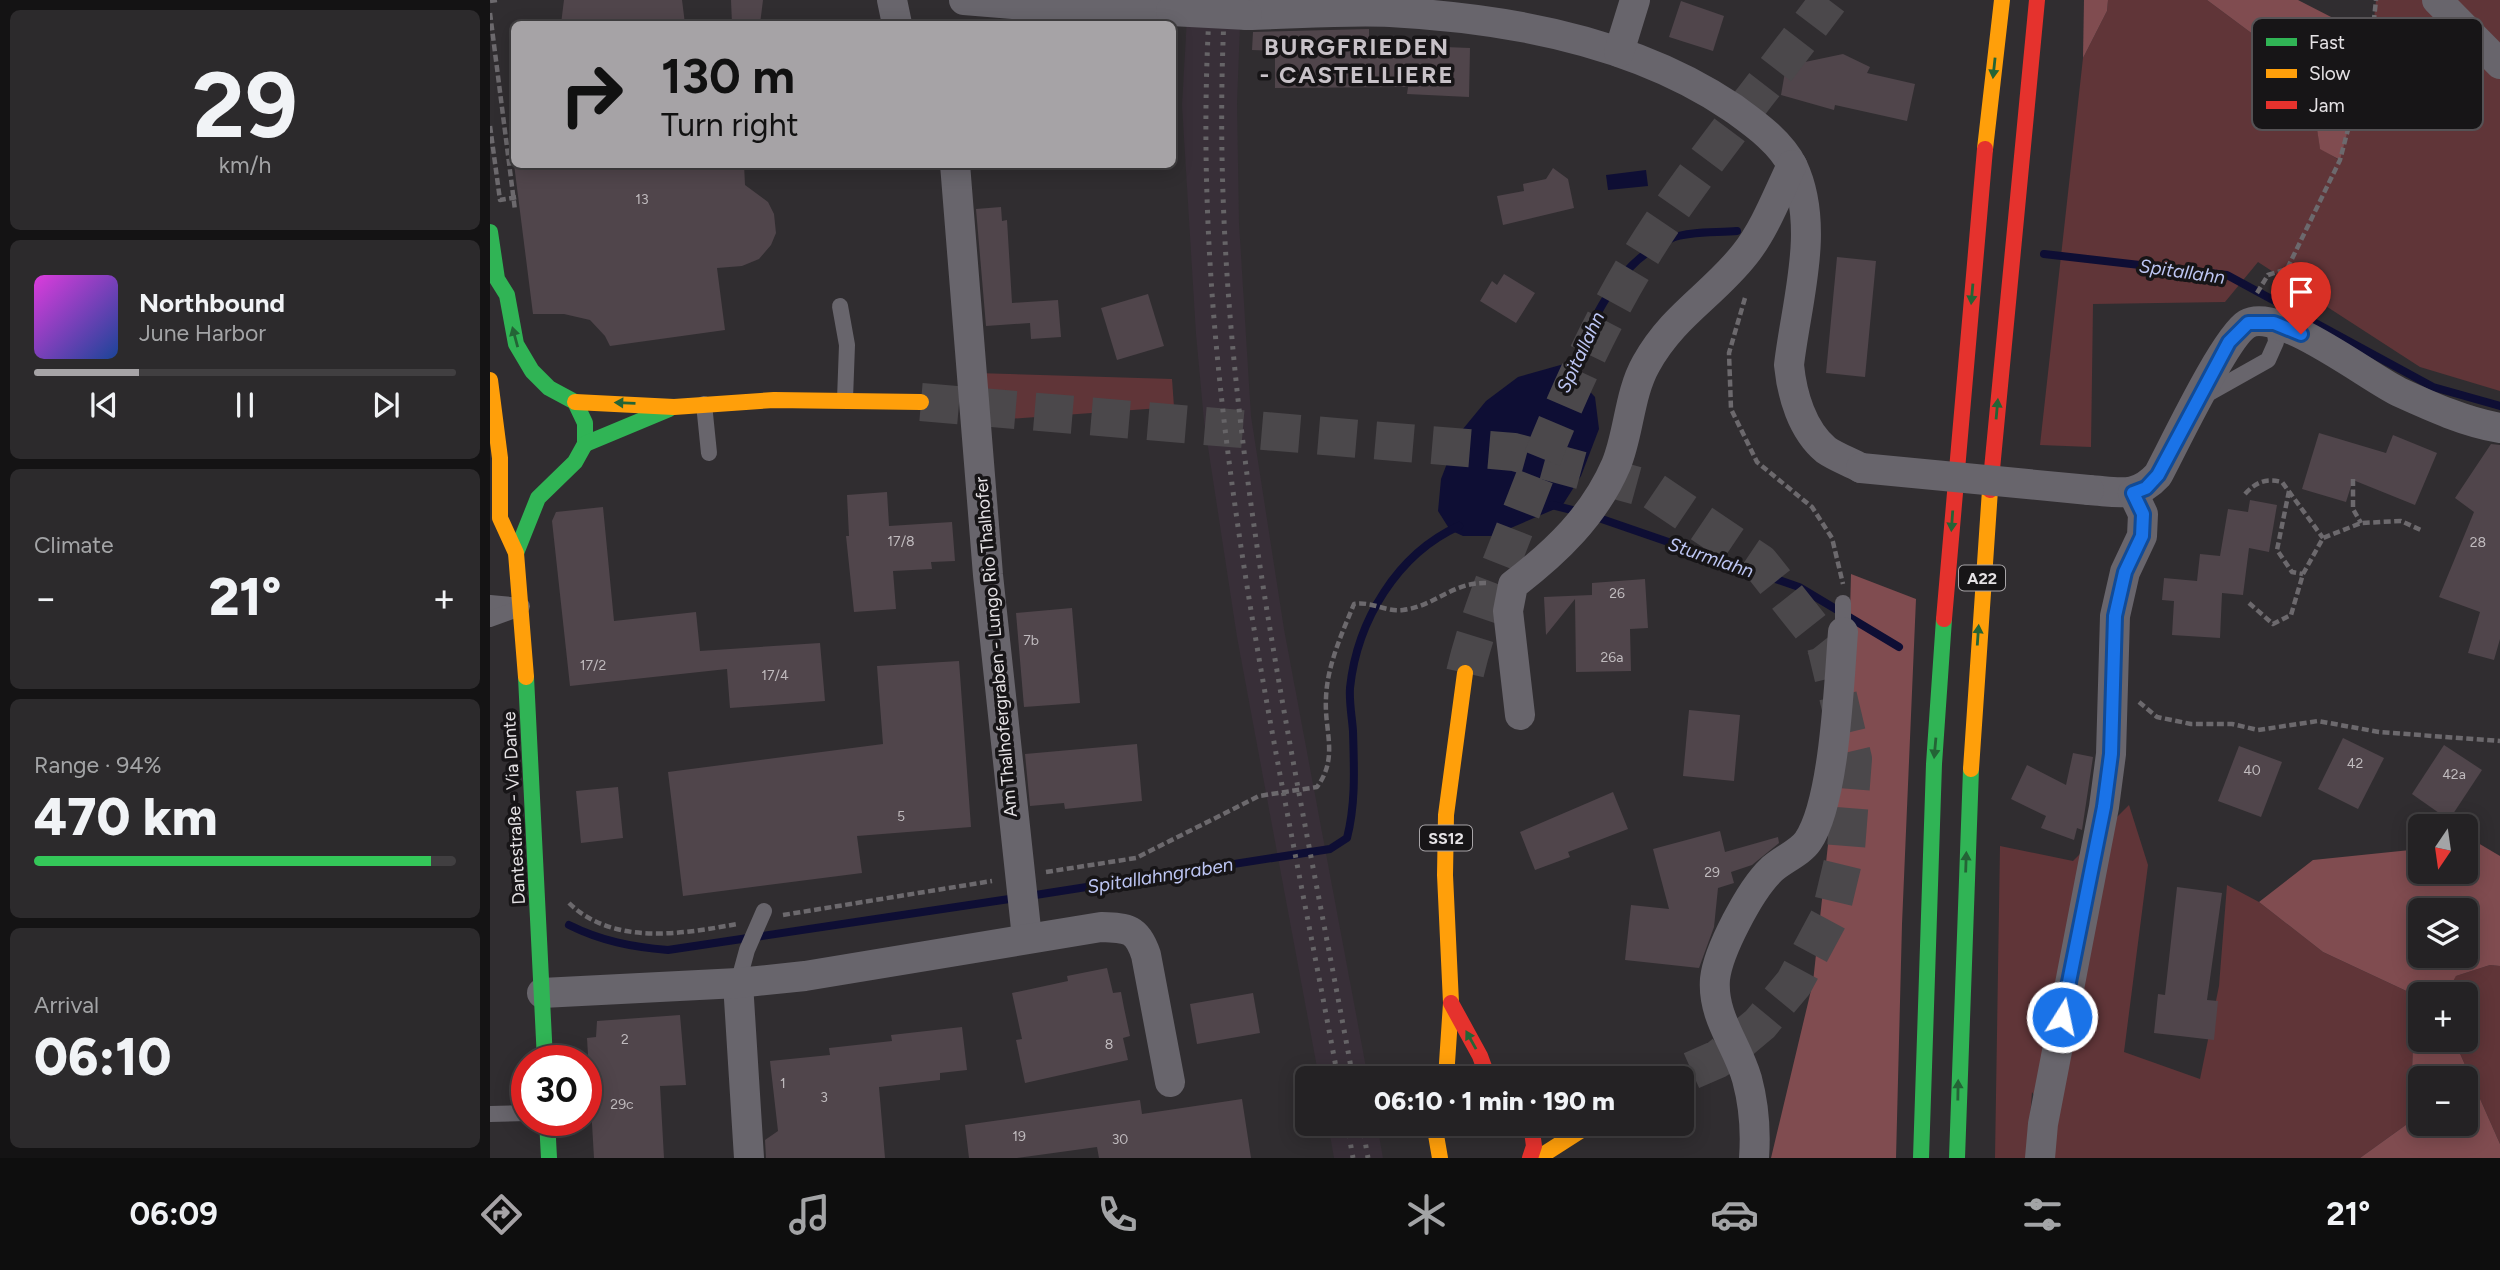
<!DOCTYPE html>
<html lang="en">
<head>
<meta charset="utf-8">
<style>
  body { margin:0; font-family:Figtree,sans-serif; background:#2c2a2c; color:#f1f3f6; height:100vh; display:flex; flex-direction:column; font-size:26px; white-space:nowrap }
  * { box-sizing:border-box; margin:0 }
  p { font-size:23px; color:#a3a4a6 }
  .icon { flex:none; width:38px; height:38px; fill:none; stroke:currentColor; stroke-width:2; stroke-linecap:round; stroke-linejoin:round }
  .map { position:relative; flex:1; overflow:hidden }
  .sheet { display:flex; flex-direction:column; gap:10px; padding:10px; background:#141314; width:490px }
  .sheet>* { flex:none }
  .top-card { position:absolute; left:21px; top:21px; width:665px; height:147px; border-radius:10px; box-shadow:0 4px 18px #0003,0 0 0 2px #413f41; background:#a6a3a6; color:#111; overflow:hidden }
  .needle { width:46px; rotate:193deg }
  .buttons { position:absolute; left:1918px; top:814px; display:grid; gap:14px }
  .buttons a { display:grid; place-items:center; width:70px; height:70px; border-radius:10px; background:#242224; box-shadow:0 4px 18px #0003,0 0 0 2px #413f41; font-size:35px }
  .speed { position:absolute; left:21px; top:1045px; display:flex; gap:14px; font-size:35px; font-weight:700; text-align:center }
  .speed>* { display:grid; place-content:center; width:91px; height:91px; border-radius:50%; background:#242224; box-shadow:0 4px 18px #0003,0 0 0 2px #413f41; line-height:1 }
  .speed .limit { border:10px solid #d22; background:#fff; color:#111 }
  .pin { position:absolute; display:grid; place-items:center; width:60px; height:60px; color:#fff; margin:-72px -30px; border-radius:50% 50% 50% 0; rotate:-45deg; box-shadow:0 0 7px #0007 }
  .pin .icon { rotate:45deg }
  .me { position:absolute; width:77px; margin:-38px; rotate:10deg; stroke-linejoin:round; filter:drop-shadow(0 0 5px #0008) }
  .turn { display:flex; align-items:center; gap:24px; height:147px; padding:0 35px; font-size:32px }
  .turn .icon { width:91px; height:91px; stroke-width:2.5 }
  .turn b { display:block; font-size:49px; line-height:60px }
  .big { font-size:52px; font-weight:800; line-height:1.1 }
  .sheet .tile { flex:1; display:flex; flex-direction:column; justify-content:center; gap:10px; min-width:0; padding:0 24px; border-radius:10px; background:#2c2a2c }
  .sheet .dial { align-items:center; gap:0 }
  .dial b { font-size:91px; line-height:1 }
  .song { display:flex; align-items:center; gap:21px }
  .cover { width:84px; height:84px; border-radius:10px; background:linear-gradient(135deg,hsl(300 70% 55%),hsl(220 70% 35%)) }
  .played { height:7px; border-radius:4px; background:linear-gradient(90deg,#a6a3a6 25%,#413f41 25%) }
  .keys { display:flex; justify-content:space-around; direction:ltr }
  .heat { display:flex; justify-content:space-between; align-items:center; font-size:38px; direction:ltr }
  .charge { height:10px; border-radius:5px; background:linear-gradient(90deg,#34c759 94%,#413f41 0) }
  .trip { position:absolute; left:805px; top:1066px; width:399px; height:70px; border-radius:10px; background:#242224; box-shadow:0 4px 18px #0003,0 0 0 2px #413f41; font-weight:800; line-height:70px; text-align:center }
  .tabs { display:flex; height:112px; justify-content:space-around; align-items:center; background:#0e0e0e; color:#a3a4a6 }
  .tabs .icon { width:49px; height:49px }
  .tabs .on { color:#a6a3a6 }
  .tabs b { font-size:32px; color:#f1f3f6 }
  main { display:flex; flex:1; min-height:0 }
  .map>svg:first-child { display:block }
  .built { fill:#382f38 }
  .green { fill:#603538 }
  .forest { fill:#804c50; fill-rule:evenodd }
  .water { fill:#0e0e34 }
  .lines { fill:none; stroke-linecap:round; stroke-linejoin:round }
  .stream { stroke:#0e0e34; stroke-width:8 }
  .building { fill:#50454b }
  .primary-tunnel { stroke:#4b484b; stroke-width:38; stroke-dasharray:38 19; stroke-linecap:butt }
  .path { stroke:#6c696d; stroke-width:4.5; stroke-dasharray:7 3.5; stroke-linecap:butt }
  .lane { stroke:#68656c; stroke-width:16 }
  .street { stroke:#68656c; stroke-width:30 }
  .fast { stroke:#30b455; stroke-width:16 }
  .slow { stroke:#ff9f0a; stroke-width:16 }
  .jam { stroke:#e5322d; stroke-width:16 }
  .rail { stroke:#666467; stroke-width:5; stroke-dasharray:3.5 7; stroke-linecap:butt }
  .street-bridge { stroke:#68656c; stroke-width:30 }
  .oneway { fill:#246436 }
  .route-casing { stroke:#114b97; stroke-width:18 }
  .route { stroke:#1a73e8; stroke-width:12 }
  .labels { text-anchor:middle; stroke-width:7; stroke-linejoin:round; paint-order:stroke }
  .number-label { font-size:14px; fill:#c0bbbe }
  .shield { fill:#171517; stroke:#a7a4a7; stroke-width:2 }
  .shield-label { font-size:16px; font-weight:bold; fill:#e5e2e5 }
  .street-label { font-size:18px; fill:#e5e2e5; stroke:#171517 }
  .water-label { font-size:19px; font-style:italic; fill:#bdc6f4; stroke:#171517 }
  .district-label { font-size:24px; font-weight:bold; letter-spacing:2px; fill:#c8c2c8; stroke:#171517 }
  .key { fill:#171517; stroke:#555255; stroke-width:2 }
  .key-label { font-size:19px; fill:#e5e2e5 }
</style>
</head>
<body>
<main>
<section class="sheet">
<div class="tile dial"><b>29</b><p>km/h</p></div>
<div class="tile">
<div class="song"><i class="cover"></i><div><b>Northbound</b><p>June Harbor</p></div></div>
<div class="played"></div>
<div class="keys"><svg class="icon" aria-label="previous" viewBox="0 0 24 24"><path d="M18 5L8 12l10 7zM5 5v14"/></svg><svg class="icon" aria-label="pause" viewBox="0 0 24 24"><path d="M8 5v14M16 5v14"/></svg><svg class="icon" aria-label="next" viewBox="0 0 24 24"><path d="M6 5l10 7-10 7zM19 5v14"/></svg></div>
</div>
<div class="tile"><p>Climate</p>
<div class="heat"><a>−</a><b class="big">21°</b><a>+</a></div>
</div>
<div class="tile"><p>Range · 94%</p><b class="big">470 km</b><div class="charge"></div></div>
<div class="tile"><p>Arrival</p><b class="big">06:10</b></div>
</section>
<div class="map">
<svg width="2010" height="1158" viewBox="0 0 2010 1158">
  <rect width="100%" height="100%" fill="#302d30"/>
  <g class="built">
    <polygon points="698,0 751,0 747,103 749,223 761,416 794,629 878,1078 829,1078 747,637 714,421 706,334 692,105"/>
    <polygon points="838,1124 887,1124 893,1158 844,1158"/>
  </g>
  <g class="green">
    <polygon points="1618,0 1717,0 1819,76 1830,148 1849,160 1882,38 1886,0 2010,0 2010,391 1930,367 1768,262 1735,302 1603,304 1601,447 1550,445 1593,58 1617,11"/>
    <polygon points="486,373 682,379 684,407 490,421"/>
    <polygon points="1639,805 1658,865 1634,1052 1710,1079 1729,986 1737,885 1769,902 1833,952 1925,995 1920,1122 1870,1158 1563,1158 1562,1122 1542,1092 1537,1158 1505,1158 1510,846 1583,861"/>
    <polygon points="2000,965 2010,966 2010,1144 1964,1040 1976,1040 1976,994 1956,994 1956,991 1966,976"/>
  </g>
  <g class="forest">
    <polygon points="1594,0 1618,0 1617,11 1593,58"/>
    <polygon points="1717,0 1808,0 1882,38 1850,160 1830,149 1819,76"/>
    <polygon points="1361,574 1426,599 1412,924 1406,1158 1281,1158 1323,982 1359,652"/>
    <path d="M1988 843 2010 856V966L2000 965 1966 976 1956 994H1930V1040H1964L2010 1144V1158H1870L1920 1122 1925 995 1833 952 1769 902 1823 860 1930 849V872H1976V845ZM1930 910H1976V956H1930ZM1930 1078H1976V1124H1930Z"/>
  </g>
  <g class="water">
    <polygon points="1156,170 1158,186 1118,190 1116,175"/>
    <polygon points="1074,364 1105,397 1109,429 1091,476 1072,506 1002,536 973,536 960,530 948,511 951,479 968,435 996,401 1028,377"/>
  </g>
  <g class="lines">
    <g class="stream">
      <polyline points="1554,254 1737,275 1943,387 2010,406"/>
      <path d="M1078 379C1100 325 1124 263 1182 238 1200 231 1228 233 1247 231"/>
      <polyline points="1062,505 1090,512"/>
      <polyline points="1103,516 1309,587 1409,647"/>
      <path d="M539 896 840 849 857 838C866 803 864 767 863 731 862 717 859 702 860 688 867 621 907 554 969 526"/>
      <path d="M79 925C111 941 142 947 178 950L526 898"/>
    </g>
  </g>
  <g class="building">
    <polygon points="74,0 192,0 195,24 71,24"/>
    <polygon points="241,0 273,0 270,24 242,24"/>
    <polygon points="1191,1 1234,16 1223,51 1179,37"/>
    <polygon points="879,29 879,44 980,48 979,97 917,94 918,87 785,88 785,51 762,50 763,32"/>
    <polygon points="1353,54 1380,67 1377,73 1425,84 1417,121 1345,105 1344,110 1291,95 1296,66"/>
    <polygon points="24,164 254,164 255,185 278,202 284,214 286,233 281,245 269,259 252,266 227,268 235,330 120,346 115,336 100,320 74,314 43,314"/>
    <polygon points="1063,168 1078,179 1084,208 1013,225 1007,196 1034,191 1033,184 1056,179"/>
    <polygon points="511,207 512,221 517,220 522,303 568,300 571,337 541,339 540,323 496,326 486,209"/>
    <polygon points="1347,257 1386,261 1375,377 1336,373"/>
    <polygon points="1014,274 1045,293 1026,323 990,301 1002,281 1007,285"/>
    <polygon points="658,294 674,346 627,360 611,308"/>
    <polygon points="1829,433 1896,453 1903,435 1947,453 1925,505 1863,480 1856,502 1812,489"/>
    <polygon points="2001,444 2010,445 2010,639 2004,660 1978,653 1990,612 1949,597 1984,512 1965,498"/>
    <polygon points="397,492 399,526 462,522 465,561 441,562 442,569 403,571 406,609 364,612 356,536 359,536 357,495"/>
    <polygon points="1760,500 1787,505 1779,552 1759,548 1753,595 1732,593 1730,638 1682,635 1684,601 1672,600 1674,578 1707,581 1710,554 1730,556 1738,509 1758,512"/>
    <polygon points="113,507 124,621 206,612 210,651 330,643 335,701 240,708 237,669 80,686 62,521 66,512"/>
    <polygon points="1155,579 1158,628 1140,629 1141,671 1086,672 1085,599 1056,635 1054,597 1102,595 1102,583"/>
    <polygon points="582,608 590,703 534,707 526,613"/>
    <polygon points="469,661 481,827 367,836 372,873 193,896 178,772 393,744 387,666"/>
    <polygon points="1199,710 1250,715 1244,781 1193,776"/>
    <polygon points="1853,738 1894,758 1868,809 1828,789"/>
    <polygon points="647,744 652,801 575,809 574,803 540,806 535,754"/>
    <polygon points="1954,745 1992,770 1959,820 1922,794"/>
    <polygon points="1749,746 1792,762 1771,817 1728,801"/>
    <polygon points="1583,753 1603,757 1592,830 1587,828 1584,840 1551,828 1556,816 1521,799 1537,765 1576,785"/>
    <polygon points="128,787 133,838 91,843 86,791"/>
    <polygon points="1123,792 1138,829 1078,852 1080,857 1045,870 1030,832"/>
    <polygon points="1230,831 1235,852 1288,837 1289,843 1262,865 1241,872 1244,883 1228,888 1224,927 1209,968 1135,960 1141,905 1179,909 1163,849"/>
    <polygon points="1687,887 1732,893 1717,1000 1728,1001 1724,1040 1664,1033 1668,994 1675,995"/>
    <polygon points="617,968 623,993 631,992 634,1008 640,1036 633,1038 638,1060 535,1083 526,1040 532,1039 522,993 578,981 577,976"/>
    <polygon points="763,993 770,1033 707,1044 700,1004"/>
    <polygon points="190,1015 196,1085 170,1086 174,1158 104,1158 97,1038 106,1037 107,1021"/>
    <polygon points="472,1027 477,1070 450,1073 450,1080 389,1087 395,1158 276,1158 275,1140 288,1131 280,1061 340,1055 339,1048 402,1041 401,1035"/>
    <polygon points="752,1099 761,1158 609,1158 607,1147 527,1158 479,1158 475,1125 650,1100 652,1114"/>
  </g>
  <g class="lines">
    <g class="primary-tunnel">
      <polyline points="431,402 1024,452 1162,490 1270,563 1336,646 1363,759 1356,849 1340,916 1304,983 1270,1024 1228,1059 1185,1078"/>
      <path d="M975 673C987 622 1008 572 1027 523 1066 420 1109 317 1170 226 1222 149 1283 75 1339 0"/>
    </g>
    <g class="path">
      <polyline points="0,1 8,0"/>
      <polyline points="0,13 25,210"/>
      <polyline points="0,126 10,200 28,197"/>
      <polyline points="1767,293 1778,275 1797,269 1850,160 1882,38 1886,0"/>
      <polyline points="1255,298 1239,353 1241,409 1267,462 1322,507 1342,538 1353,584"/>
      <polyline points="1863,479 1863,509 1871,523"/>
      <polyline points="1799,491 1787,550 1802,572 1813,574"/>
      <path d="M1755 494C1766 482 1776 478 1792 482L1833 538"/>
      <polyline points="1759,603 1783,624 1801,615 1813,574 1833,538 1871,523 1911,521 1933,531"/>
      <polyline points="1649,702 1667,717 1701,724 1742,724 1768,730 1828,721 1889,732 2010,741"/>
      <path d="M556 872 646 858 769 796 827 787C849 757 834 731 836 698 837 666 852 633 864 604 882 601 895 612 913 610 945 606 963 582 996 583"/>
      <path d="M79 903C123 946 192 934 247 924"/>
      <polyline points="293,915 502,881"/>
    </g>
    <g class="lane">
      <polyline points="350,306 357,345 355,399"/>
      <polyline points="1714,396 1778,360 1786,342 1784,323"/>
      <polyline points="214,404 219,453"/>
      <polyline points="0,603 32,606"/>
      <polyline points="1353,603 1353,632"/>
      <polyline points="0,619 30,608"/>
      <polyline points="248,983 257,950 274,911"/>
      <polyline points="0,1114 37,1113"/>
    </g>
    <g class="street">
      <polyline points="402,0 407,24"/>
      <polyline points="474,0 561,7 681,11"/>
      <polyline points="1947,0 2010,64"/>
      <path d="M757 15C805 14 853 10 900 12 1016 18 1146 42 1243 108 1265 124 1291 142 1303 167 1331 227 1306 303 1299 365 1302 395 1312 430 1336 450 1346 457 1360 462 1371 468"/>
      <polyline points="1129,52 1145,0"/>
      <polyline points="465,164 498,575 537,938"/>
      <path d="M1599 490C1629 492 1646 499 1668 475 1683 447 1735 337 1757 324 1788 306 1879 378 1909 392 1942 407 1975 422 2010 428"/>
      <path d="M1030 715 1018 611 1023 585C1066 552 1104 516 1126 465 1139 434 1139 394 1156 364 1183 315 1223 295 1255 254 1275 229 1288 194 1302 165"/>
      <polyline points="248,983 259,1158"/>
      <path d="M52 993 248 983 315 976 611 927C638 928 647 928 656 955L680 1082"/>
      <path d="M1264 1158C1266 1131 1264 1105 1257 1079 1247 1044 1222 1017 1225 979 1228 951 1260 890 1281 870 1291 860 1310 853 1318 841 1345 801 1349 682 1353 632"/>
      <polyline points="1550,1158 1553,1124 1614,807 1621,754 1625,616 1635,572 1652,536 1653,514 1643,493"/>
    </g>
    <g class="fast">
      <polyline points="0,232 7,279 17,295 26,344 42,371 59,388 85,402 95,423 95,444 85,462 48,498 26,553"/>
      <polyline points="95,444 179,409"/>
      <polyline points="36,677 55,1060"/>
      <polyline points="57,1120 59,1158"/>
      <polyline points="1431,1158 1444,764 1454,619"/>
      <polyline points="1467,1158 1481,769"/>
    </g>
    <g class="slow">
      <polyline points="1495,149 1512,0"/>
      <polyline points="0,380 10,458 10,518 26,553 36,677"/>
      <polyline points="85,402 184,407 284,400 431,402"/>
      <polyline points="1481,769 1500,490"/>
      <polyline points="956,1078 961,1003 955,875 956,815 975,673"/>
      <polyline points="950,1124 946,1135 950,1158"/>
      <polyline points="1048,1158 1101,1124"/>
    </g>
    <g class="jam">
      <polyline points="1500,490 1547,0"/>
      <polyline points="1454,619 1495,149"/>
      <polyline points="961,1003 990,1056 998,1078"/>
      <polyline points="1040,1158 1044,1146 1041,1124"/>
    </g>
    <g class="rail">
      <path d="M720 0C696 364 782 722 848 1078"/>
      <path d="M735 0C714 365 797 721 863 1078"/>
      <polyline points="857,1124 863,1158"/>
      <polyline points="872,1124 878,1158"/>
    </g>
    <g class="street-bridge">
      <polyline points="681,11 757,15"/>
      <polyline points="1371,468 1599,490"/>
    </g>
  </g>
  <defs><path id="oneway-solid" d="M-6-.8H1V-3.2L6.5 0L1 3.2V.8H-6Z" transform="scale(1.75)"/></defs>
  <g class="oneway">
    <use href="#oneway-solid" transform="translate(1504 68) rotate(96)"/>
    <use href="#oneway-solid" transform="translate(1482 294) rotate(95)"/>
    <use href="#oneway-solid" transform="translate(25 337) rotate(-105)"/>
    <use href="#oneway-solid" transform="translate(135 403) rotate(-178)"/>
    <use href="#oneway-solid" transform="translate(1507 409) rotate(-85)"/>
    <use href="#oneway-solid" transform="translate(1462 521) rotate(94)"/>
    <use href="#oneway-solid" transform="translate(1488 635) rotate(-86)"/>
    <use href="#oneway-solid" transform="translate(1445 748) rotate(95)"/>
    <use href="#oneway-solid" transform="translate(1476 862) rotate(-88)"/>
    <use href="#oneway-solid" transform="translate(981 1040) rotate(-119)"/>
    <use href="#oneway-solid" transform="translate(1468 1090) rotate(-89)"/>
  </g>
  <g class="lines">
    <g class="route-casing">
      <polyline id="route" points="1572,1017 1614,807 1621,754 1625,616 1635,572 1652,536 1653,514 1643,493 1656,488 1668,475 1739,342 1758,323 1784,323 1811,334"/>
    </g>
    <use href="#route" class="route"/>
  </g>
  <g class="labels">
    <g class="number-label">
      <text x="152" y="204">13</text>
      <text x="411" y="546">17/8</text>
      <text x="1988" y="547">28</text>
      <text x="1127" y="598">26</text>
      <text x="541" y="645">7b</text>
      <text x="1122" y="662">26a</text>
      <text x="103" y="670">17/2</text>
      <text x="285" y="680">17/4</text>
      <text x="1865" y="768">42</text>
      <text x="1762" y="775">40</text>
      <text x="1964" y="779">42a</text>
      <text x="411" y="821">5</text>
      <text x="1222" y="877">29</text>
      <text x="135" y="1044">2</text>
      <text x="619" y="1049">8</text>
      <text x="293" y="1088">1</text>
      <text x="334" y="1102">3</text>
      <text x="132" y="1109">29c</text>
      <text x="529" y="1141">19</text>
      <text x="630" y="1144">30</text>
    </g>
    <g class="shield">
      <rect x="1469" y="565.5" width="46" height="25" rx="5"/>
      <rect x="930" y="825.5" width="52" height="25" rx="5"/>
    </g>
    <g class="shield-label">
      <text x="1492" y="584">A22</text>
      <text x="956" y="844">SS12</text>
    </g>
    <g class="street-label">
      <text transform="translate(506 647) rotate(-95)" y="6">Am Thalhofergraben - Lungo Rio Thalhofer</text>
      <text transform="translate(24 808) rotate(-93)" y="6">Dantestraße - Via Dante</text>
    </g>
    <g class="water-label">
      <text transform="translate(1692 271) rotate(8)" y="7">Spitallahn</text>
      <text transform="translate(1090 352) rotate(-65)" y="7">Spitallahn</text>
      <text transform="translate(1221 557) rotate(19)" y="7">Sturmlahn</text>
      <text transform="translate(670 875) rotate(-9)" y="7">Spitallahngraben</text>
    </g>
    <g class="district-label">
      <text x="867" y="55">BURGFRIEDEN<tspan x="867" dy="28">- CASTELLIERE</tspan></text>
    </g>
  </g>
  <rect x="1762" y="18" width="231" height="112" rx="10" class="key"/>
  <rect x="1776" y="38" width="31" height="8" fill="#30b455"/>
  <rect x="1776" y="69" width="31" height="9" fill="#ff9f0a"/>
  <rect x="1776" y="101" width="31" height="8" fill="#e5322d"/>
  <g class="key-label">
    <text x="1819" y="49">Fast</text>
    <text x="1819" y="80">Slow</text>
    <text x="1819" y="112">Jam</text>
  </g>
</svg>
<div class="buttons">
<a><svg class="needle" viewBox="-14 -14 28 28"><path d="M0-13l5 13h-10z" fill="#e53935"/><path d="M0 13l5-13h-10z" fill="#a3a4a6"/></svg></a>
<a><svg class="icon" aria-label="layers" viewBox="0 0 24 24"><path d="M12 4l9 5-9 5-9-5zM3 14l9 5 9-5"/></svg></a>
<a>+</a>
<a>−</a>
</div>
<div class="speed"><div class="limit">30</div></div>
<div class="pin" style="left:1811px;top:334px;background:#d93025"><svg class="icon" aria-label="arrive" viewBox="0 0 24 24"><path d="M6 21V4h12l-3 4 3 4H6"/></svg></div>
<svg class="me" style="left:1572px;top:1017px" viewBox="-20 -20 40 40"><circle r="17" fill="#1a73e8" stroke="#fff" stroke-width="3"/><path d="M0-11L8 9 0 5-8 9z" fill="#fff"/></svg>
<div class="trip">06:10 · 1 min · 190 m</div>
<div class="top-card">
<div class="turn"><svg class="icon" aria-label="right" viewBox="0 0 24 24"><path d="M7 20v-9h11M14 6l5 5-5 5"/></svg><div><b>130 m</b>Turn right</div></div>
</div>
</div>
</main>
<nav class="tabs">
<b>06:09</b>
<svg class="icon on" aria-label="directions" viewBox="0 0 24 24"><path d="M12 3l9 9-9 9-9-9zM9 14v-3h6M13 9l2 2-2 2"/></svg>
<svg class="icon" aria-label="music" viewBox="0 0 24 24"><path d="M9 18V5l10-2v13"/><circle cx="6" cy="18" r="3"/><circle cx="16" cy="16" r="3"/></svg>
<svg class="icon" aria-label="phone" viewBox="0 0 24 24"><path d="M5 4h4l2 5-3 2q2 4 5 5l2-3 5 2v4C11 20 4 13 5 4z"/></svg>
<svg class="icon" aria-label="climate" viewBox="0 0 24 24"><path d="M12 3v18M4 7l16 10M4 17L20 7"/></svg>
<svg class="icon" aria-label="car" viewBox="0 0 24 24"><path d="M5 17H2v-5l4-1 3-4h7l3 4 3 1v5h-3M9 17h6M6 11h13"/><circle cx="7" cy="17" r="2"/><circle cx="17" cy="17" r="2"/></svg>
<svg class="icon" aria-label="filters" viewBox="0 0 24 24"><path d="M4 7h16M4 17h16"/><circle cx="9" cy="7" r="2"/><circle cx="15" cy="17" r="2"/></svg>
<b>21°</b>
</nav>
</body>
</html>
